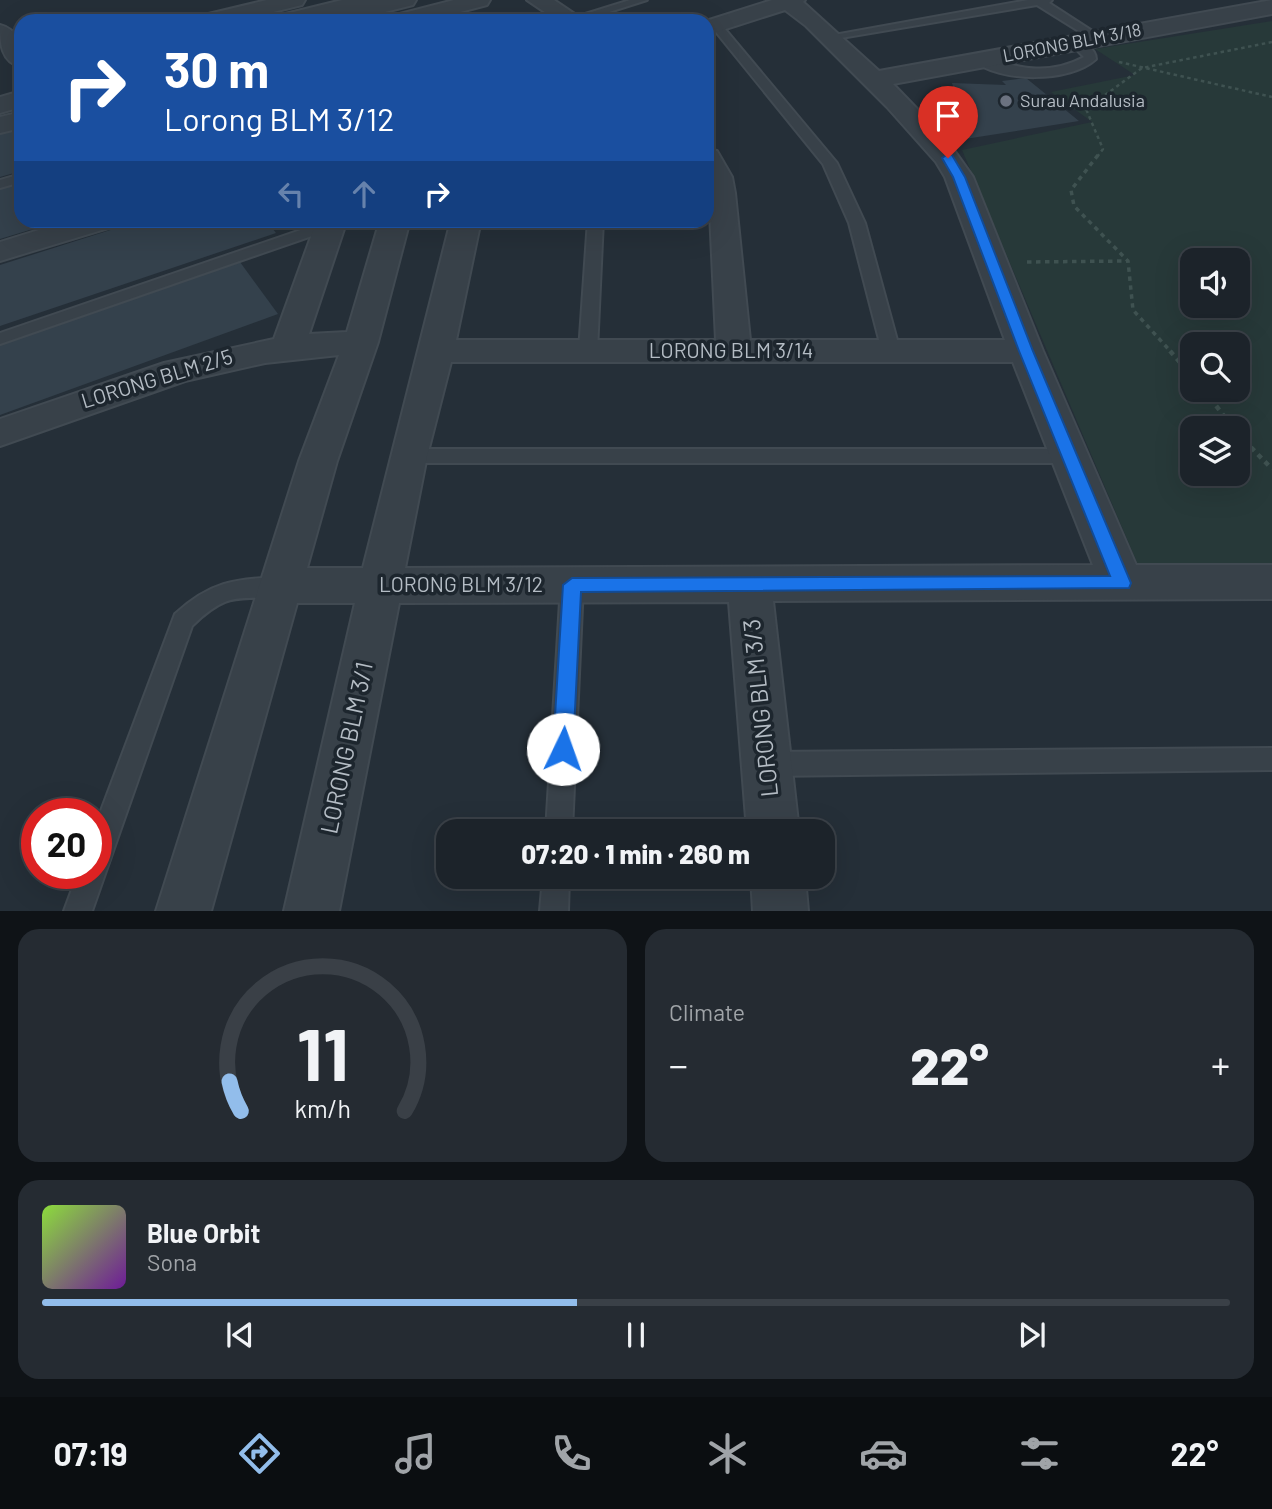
<!DOCTYPE html>
<html lang="en">
<head>
<meta charset="utf-8">
<style>
  body { margin:0; font-family:Barlow,sans-serif; background:#252b32; color:#f1f3f6; height:100vh; display:flex; flex-direction:column; font-size:26px; white-space:nowrap }
  * { box-sizing:border-box; margin:0 }
  p { font-size:23px; color:#a0a4a8 }
  .icon { flex:none; width:38px; height:38px; fill:none; stroke:currentColor; stroke-width:2; stroke-linecap:round; stroke-linejoin:round }
  .map { position:relative; height:911px; overflow:hidden }
  .drawer { display:flex; flex-direction:column; gap:18px; padding:18px; background:#0f1317; flex:1 }
  .drawer>* { flex:none }
  .top-card { position:absolute; left:14px; top:14px; width:700px; height:214px; border-radius:21px; box-shadow:0 7px 28px #0002,0 0 0 2px #3a4047; background:#1a4fa0; color:#fff; overflow:hidden }
  .controls { position:absolute; left:1180px; top:248px; display:grid; gap:14px }
  .controls a { display:grid; place-items:center; width:70px; height:70px; border-radius:14px; background:#1c232a; box-shadow:0 7px 28px #0002,0 0 0 2px #3a4047; font-size:35px }
  .speed { position:absolute; left:21px; top:798px; display:flex; gap:14px; font-size:35px; font-weight:700; text-align:center }
  .speed>* { display:grid; place-content:center; width:91px; height:91px; border-radius:50%; background:#1c232a; box-shadow:0 7px 28px #0002,0 0 0 2px #3a4047; line-height:1 }
  .speed .limit { border:10px solid #d22; background:#fff; color:#111 }
  .pin { position:absolute; display:grid; place-items:center; width:60px; height:60px; color:#fff; margin:-72px -30px; border-radius:50% 50% 50% 0; rotate:-45deg; box-shadow:0 0 7px #0007 }
  .pin .icon { rotate:45deg }
  .me { position:absolute; width:77px; margin:-38px; rotate:3deg; stroke-linejoin:round; filter:drop-shadow(0 0 5px #0008) }
  .turn { display:flex; align-items:center; gap:24px; height:147px; padding:0 35px; font-size:32px }
  .turn .icon { width:91px; height:91px; stroke-width:2.5 }
  .turn b { display:block; font-size:49px; line-height:60px }
  .lanes { display:flex; align-items:center; height:66px; padding:0 35px; background:#0003; justify-content:center; gap:35px; direction:ltr }
  .lanes .off { opacity:.35 }
  .big { font-size:52px; font-weight:800; line-height:1.1 }
  .drawer .widget { flex:1; display:flex; flex-direction:column; justify-content:center; gap:10px; min-width:0; padding:0 24px; border-radius:21px; background:#252b32 }
  .drawer .dial { align-items:center; gap:0 }
  .dial svg { height:182px; overflow:visible; fill:none; stroke:#3a4047; stroke-width:7; stroke-linecap:round; text-anchor:middle }
  .dial text { fill:#f1f3f6; stroke:none }
  .song { display:flex; align-items:center; gap:21px }
  .cover { width:84px; height:84px; border-radius:10px; background:linear-gradient(135deg,hsl(90 70% 55%),hsl(280 70% 35%)) }
  .played { height:7px; border-radius:4px; background:linear-gradient(90deg,#92bdeb 45%,#3a4047 45%) }
  .keys { display:flex; justify-content:space-around; direction:ltr }
  .heat { display:flex; justify-content:space-between; align-items:center; font-size:38px; direction:ltr }
  .drawer .tiles { flex:1; display:grid; gap:18px; grid-template-columns:1fr 1fr }
  .widget:last-child { grid-column:span 2 }
  .trip { position:absolute; left:436px; top:819px; width:399px; height:70px; border-radius:21px; background:#1c232a; box-shadow:0 7px 28px #0002,0 0 0 2px #3a4047; font-weight:800; line-height:70px; text-align:center }
  .tabs { display:flex; height:112px; justify-content:space-around; align-items:center; background:#0b0e11; color:#a0a4a8 }
  .tabs .icon { width:49px; height:49px }
  .tabs .active { color:#92bdeb }
  .tabs b { font-size:32px; color:#f1f3f6 }
  .map>svg:first-child { display:block }
  .green { fill:#273939; fill-rule:evenodd }
  .building { fill:#34414c }
  .lines { fill:none; stroke-linecap:round; stroke-linejoin:round }
  .service-casing { stroke:#414a52; stroke-width:4 }
  .minor-casing { stroke:#414a52; stroke-width:4 }
  .tertiary-casing { stroke:#414a52; stroke-width:4 }
  .path-far2 { stroke:#3f5251; stroke-width:2.5; stroke-dasharray:3.5 3.5; stroke-linecap:butt }
  .path-far1 { stroke:#3f5251; stroke-width:3.5; stroke-dasharray:4.5 4.5; stroke-linecap:butt }
  .path { stroke:#3f5251; stroke-width:4.5; stroke-dasharray:5 5; stroke-linecap:butt }
  .service { fill:#384149; fill-rule:evenodd }
  .minor { fill:#384149; fill-rule:evenodd }
  .tertiary { fill:#384149; fill-rule:evenodd }
  .route { fill:#1a73e8; stroke:#114b97; stroke-width:2 }
  .worship-dot { fill:#6b7280; stroke:#1d262e; stroke-width:2.5 }
  .labels { text-anchor:middle; stroke-width:7; stroke-linejoin:round; paint-order:stroke }
  .far-street-label { font-size:18px; fill:#b4bcc4; stroke:#1d262e }
  .far-poi-label { font-size:18px; fill:#b4bcc4; stroke:#1d262e; text-anchor:start }
  .street-label { font-size:21px; fill:#b4bcc4; stroke:#1d262e }
  .near-street-label { font-size:24px; fill:#b4bcc4; stroke:#1d262e }
</style>
</head>
<body>
<div class="map">
<svg width="1272" height="911" viewBox="0 0 1272 911">
  <rect width="100%" height="100%" fill="#252f38"/>
  <path class="green" d="M1272 21V565H1138L962 150 1092 122 1051 92 1135 75 1095 49ZM1192 261H1237V306H1192ZM1192 345H1237V390H1192ZM1192 429H1237V474H1192Z"/>
  <g class="building">
    <polygon points="1026,78 1079,121 965,139 946,120 962,118 952,83 1006,85 1002,81"/>
    <polygon points="21,128 21,171 0,177 0,134"/>
    <polygon points="21,183 21,220 59,221 0,239 0,189"/>
    <polygon points="142,220 266,220 276,233 0,326 0,265"/>
    <polygon points="240,262 278,314 0,415 0,343"/>
  </g>
  <g class="lines">
    <g class="service-casing">
      <g id="service">
        <polygon points="630,0 647,0 581,21 566,20"/>
        <polygon points="1028,0 1052,0 1049,3 1103,38 1093,40 1037,5 829,40 823,37"/>
        <polygon points="433,9 441,9 456,21 443,21 433,13"/>
        <polygon points="712,23 720,23 837,163 865,223 900,351 897,355 885,355 882,351 849,223 823,164 712,27"/>
        <path d="M1071 40C1081 38 1096 49 1096 59 1070 83 999 83 973 60L979 56C1016 67 1047 77 1084 57L1071 44Z"/>
        <polygon points="21,174 21,182 0,188 0,180"/>
        <polygon points="330,220 338,225 335,228 0,344 0,333"/>
        <polygon points="588,220 603,220 597,351 588,357 579,351"/>
        <polygon points="408,449 1070,449 1080,456 1070,463 408,463 398,456"/>
        <polygon points="572,576 580,579 583,585 572,831 546,831 561,585 564,579"/>
        <path d="M280 577 288 580 291 586 288 592C243 607 236 583 192 626L92 911H64L78 873H96V824L175 614C210 582 234 579 280 577Z"/>
        <polygon points="1272,748 1272,770 767,776 758,772 755,764 758,756 767,752"/>
        <polygon points="543,877 569,877 568,911 540,911"/>
      </g>
    </g>
    <g class="minor-casing">
      <g id="minor">
        <polygon points="267,0 305,0 302,5 236,21 197,21 200,16"/>
        <polygon points="454,0 490,0 487,5 426,21 389,21 392,16"/>
        <polygon points="527,0 554,0 585,21 558,21"/>
        <path d="M772 0H805L803 2 879 71 1272 0V14L893 84 946 139 973 177 1043 351 1136 565H1272V599L773 601 799 831H747L729 602 399 603 339 911H284L355 603H297L211 911H156L299 461 339 355 265 363 185 381 0 446V419L164 363 274 339 317 220H347L309 334 347 332 380 220H410L378 342 337 461 307 568H363L451 220H481L456 340H716L707 149 717 151 732 177 735 193 750 340H1005L945 177 936 162 887 107 806 26 785 10 707 35 706 21ZM451 362H1013L1093 565 405 568 427 456Z"/>
        <path d="M0 25C21 30 21 49 21 67 1 62 0 43 0 25Z"/>
        <polygon points="21,112 21,128 0,133 0,117"/>
        <polygon points="71,220 119,220 115,226 0,261 0,242"/>
        <polygon points="751,877 805,877 808,911 753,911"/>
      </g>
    </g>
    <g class="tertiary-casing">
      <g id="tertiary">
        <polygon points="342,0 416,0 413,5 349,21 338,20 335,15 312,21 274,21 277,16"/>
        <polygon points="21,91 21,107 0,113 0,97"/>
      </g>
    </g>
    <g class="path-far2">
      <polyline points="1119,62 1272,97"/>
      <polyline points="1097,157 1103,149 1086,109 1142,68 1272,42"/>
    </g>
    <g class="path-far1">
      <polyline points="1098,155 1071,190 1074,206 1128,261 1133,310 1172,353"/>
      <polyline points="1027,262 1127,261"/>
    </g>
    <g class="path">
      <polyline points="1170,351 1192,376"/>
      <polyline points="1204,390 1234,429"/>
      <polyline points="1237,433 1272,469"/>
    </g>
    <use href="#service" class="service"/>
    <use href="#minor" class="minor"/>
    <use href="#tertiary" class="tertiary"/>
  </g>
  <polygon class="route" points="948,154 952,155 965,177 1033,351 1131,583 1129,588 581,592 573,749 570,756 563,759 556,756 553,749 563,585 572,578 1110,576 1019,351 953,177 942,158"/>
  <circle class="worship-dot" cx="1006" cy="101" r="7"/>
  <g class="labels">
    <g class="far-street-label">
      <text transform="translate(1072 43) rotate(-11)" y="6">LORONG BLM 3/18</text>
    </g>
    <g class="far-poi-label">
      <text x="1020" y="107">Surau Andalusia</text>
    </g>
    <g class="street-label">
      <text x="731" y="358">LORONG BLM 3/14</text>
      <text transform="translate(157 379) rotate(-17)" y="7">LORONG BLM 2/5</text>
      <text x="461" y="592">LORONG BLM 3/12</text>
    </g>
    <g class="near-street-label">
      <text transform="translate(761 708) rotate(-96)" y="8">LORONG BLM 3/3</text>
      <text transform="translate(347 748) rotate(-78)" y="8">LORONG BLM 3/1</text>
    </g>
  </g>
</svg>
<div class="controls">
<a><svg class="icon" aria-label="sound" viewBox="0 0 24 24"><path d="M4 9h4l5-4v14l-5-4H4zM17 9q2 3 0 6"/></svg></a>
<a><svg class="icon" aria-label="search" viewBox="0 0 24 24"><circle cx="10" cy="10" r="6"/><path d="M15 15l6 6"/></svg></a>
<a><svg class="icon" aria-label="layers" viewBox="0 0 24 24"><path d="M12 4l9 5-9 5-9-5zM3 14l9 5 9-5"/></svg></a>
</div>
<div class="speed"><div class="limit">20</div></div>
<div class="pin" style="left:948px;top:158px;background:#d93025"><svg class="icon" aria-label="arrive" viewBox="0 0 24 24"><path d="M6 21V4h12l-3 4 3 4H6"/></svg></div>
<svg class="me" style="left:563px;top:749px" viewBox="-20 -20 40 40"><circle r="19" fill="#fff"/><path d="M0-13L10 11 0 6-10 11z" fill="#1a73e8"/></svg>
<div class="trip">07:20 · 1 min · 260 m</div>
<div class="top-card">
<div class="turn"><svg class="icon" aria-label="right" viewBox="0 0 24 24"><path d="M7 20v-9h11M14 6l5 5-5 5"/></svg><div><b>30 m</b>Lorong BLM 3/12</div></div>
<div class="lanes"><svg class="icon off" aria-label="left" viewBox="0 0 24 24"><path d="M17 20v-9H6M10 6l-5 5 5 5"/></svg><svg class="icon off" aria-label="ahead" viewBox="0 0 24 24"><path d="M12 20V5M6 11l6-6 6 6"/></svg><svg class="icon" aria-label="right" viewBox="0 0 24 24"><path d="M7 20v-9h11M14 6l5 5-5 5"/></svg></div>
</div>
</div>
<section class="drawer">
<div class="tiles">
<div class="widget dial"><svg viewBox="0 0 100 80">
<path d="M14 69A42 42 0 1 1 86 69"/>
<path d="M14 69A42 42 0 0 1 9 56" stroke="#92bdeb"/>
<text x="50" y="56" font-size="32" font-weight="700">11</text>
<text x="50" y="72" font-size="11">km/h</text>
</svg></div>
<div class="widget"><p>Climate</p>
<div class="heat"><a>−</a><b class="big">22°</b><a>+</a></div>
</div>
<div class="widget">
<div class="song"><i class="cover"></i><div><b>Blue Orbit</b><p>Sona</p></div></div>
<div class="played"></div>
<div class="keys"><svg class="icon" aria-label="previous" viewBox="0 0 24 24"><path d="M18 5L8 12l10 7zM5 5v14"/></svg><svg class="icon" aria-label="pause" viewBox="0 0 24 24"><path d="M8 5v14M16 5v14"/></svg><svg class="icon" aria-label="next" viewBox="0 0 24 24"><path d="M6 5l10 7-10 7zM19 5v14"/></svg></div>
</div>
</div>
</section>
<nav class="tabs">
<b>07:19</b>
<svg class="icon active" aria-label="directions" viewBox="0 0 24 24"><path d="M12 3l9 9-9 9-9-9zM9 14v-3h6M13 9l2 2-2 2"/></svg>
<svg class="icon" aria-label="music" viewBox="0 0 24 24"><path d="M9 18V5l10-2v13"/><circle cx="6" cy="18" r="3"/><circle cx="16" cy="16" r="3"/></svg>
<svg class="icon" aria-label="phone" viewBox="0 0 24 24"><path d="M5 4h4l2 5-3 2q2 4 5 5l2-3 5 2v4C11 20 4 13 5 4z"/></svg>
<svg class="icon" aria-label="climate" viewBox="0 0 24 24"><path d="M12 3v18M4 7l16 10M4 17L20 7"/></svg>
<svg class="icon" aria-label="car" viewBox="0 0 24 24"><path d="M5 17H2v-5l4-1 3-4h7l3 4 3 1v5h-3M9 17h6M6 11h13"/><circle cx="7" cy="17" r="2"/><circle cx="17" cy="17" r="2"/></svg>
<svg class="icon" aria-label="filters" viewBox="0 0 24 24"><path d="M4 7h16M4 17h16"/><circle cx="9" cy="7" r="2"/><circle cx="15" cy="17" r="2"/></svg>
<b>22°</b>
</nav>
</body>
</html>
